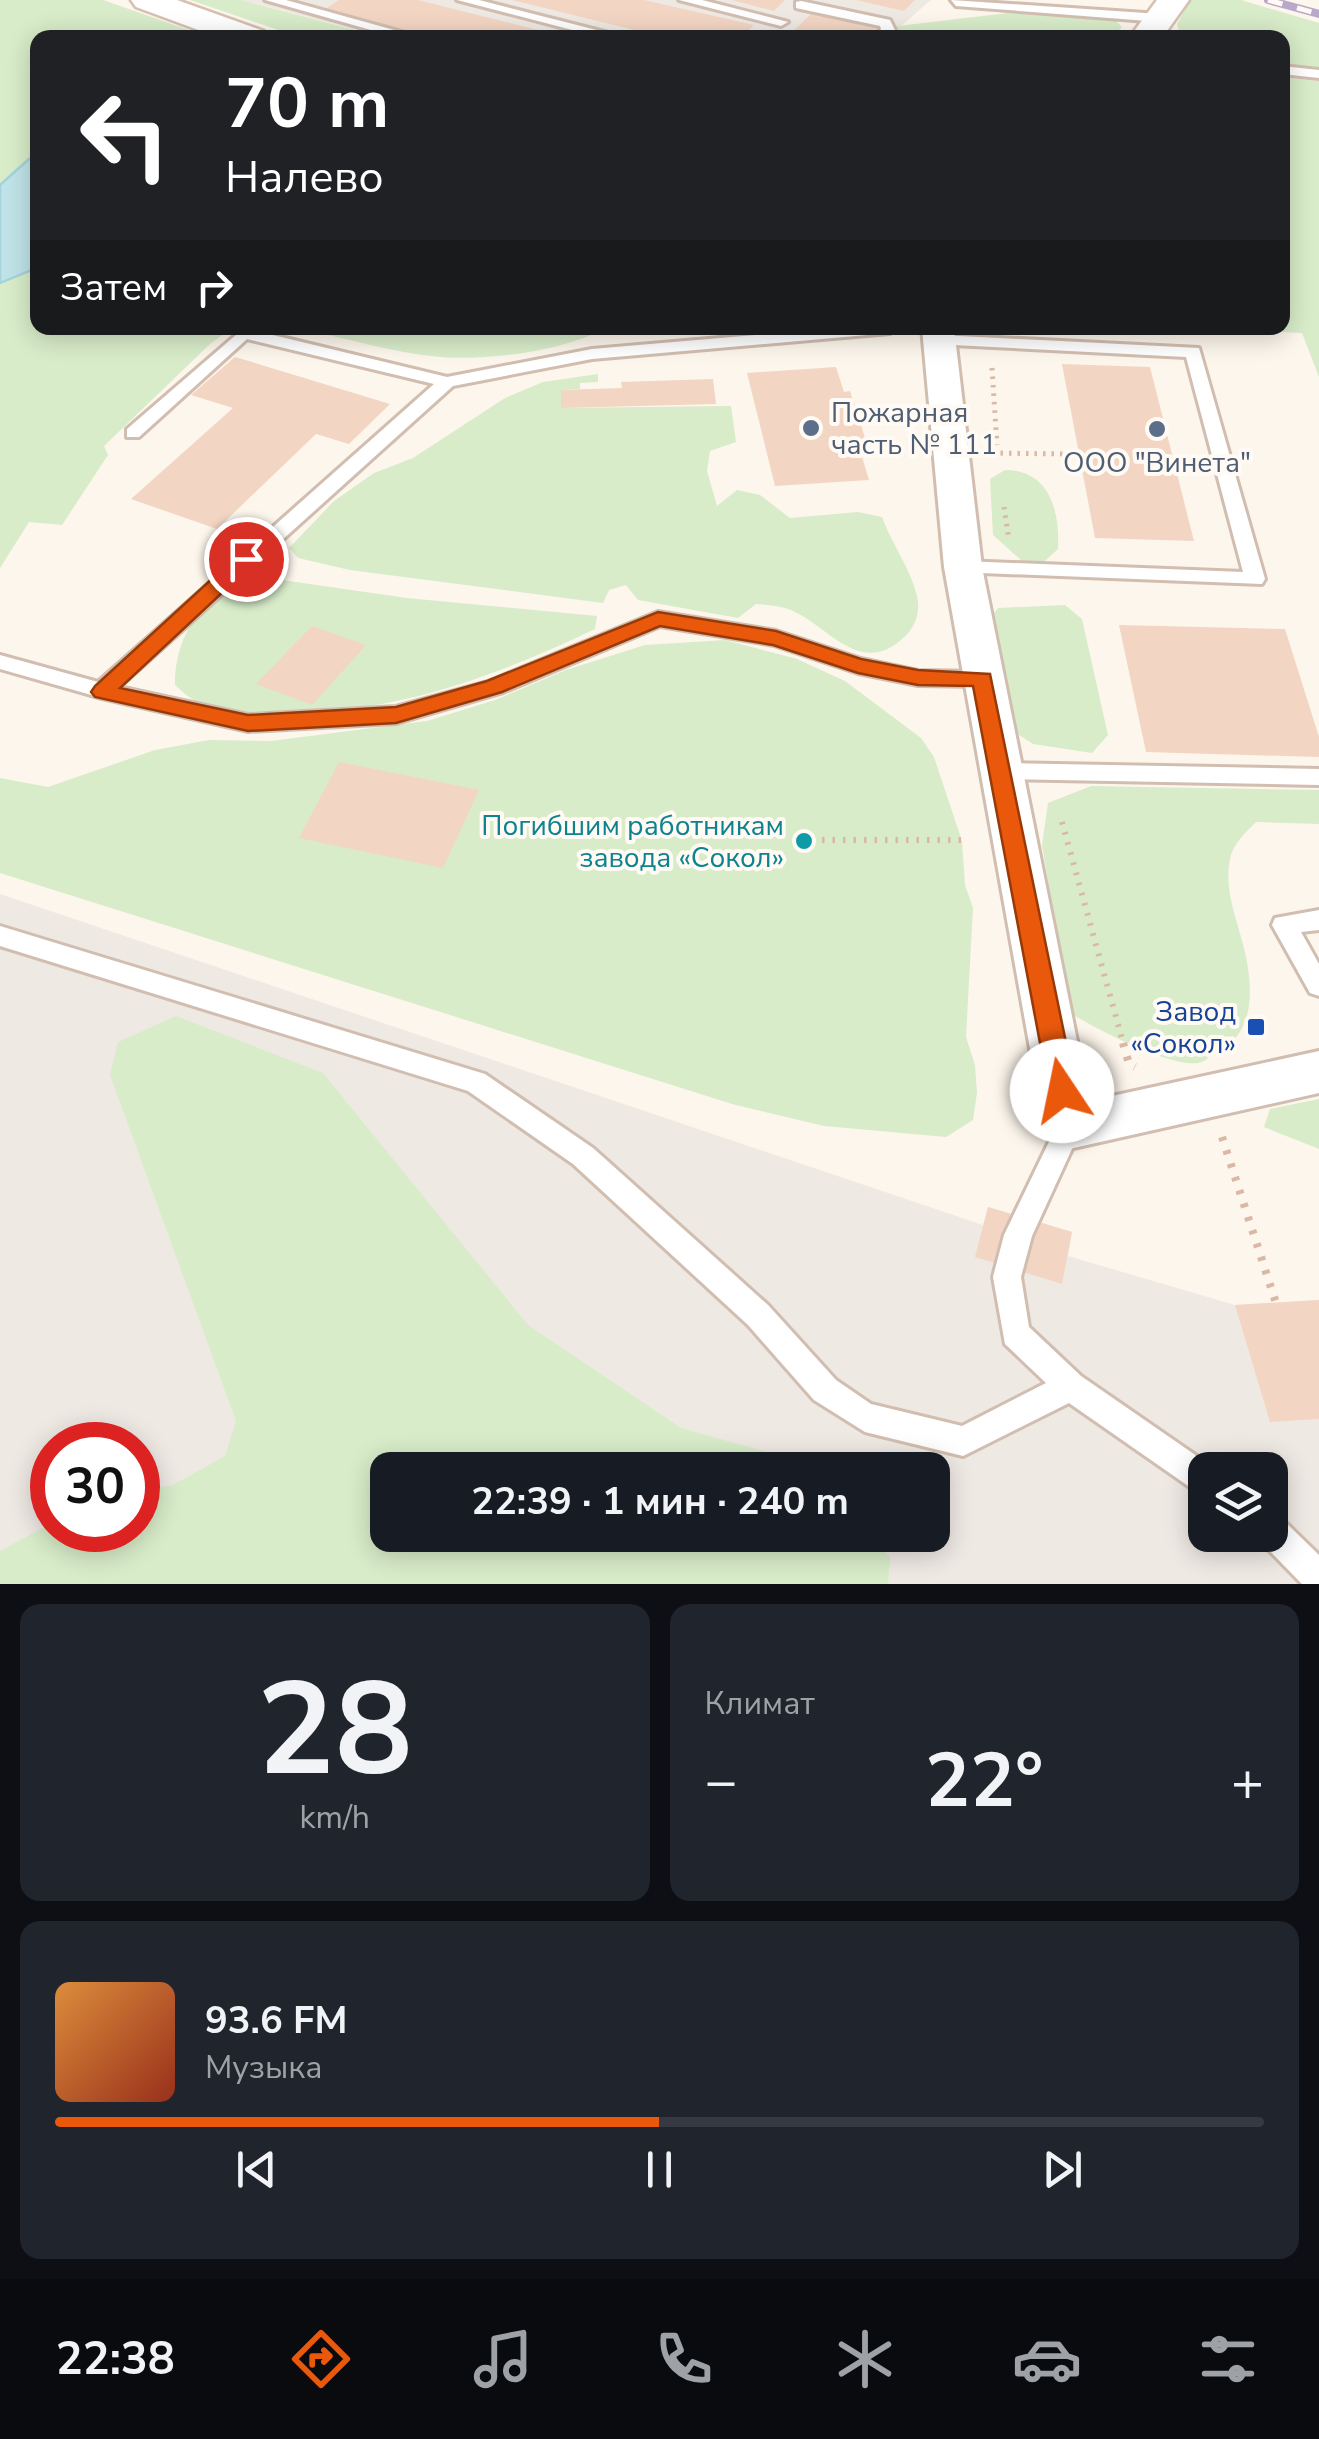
<!DOCTYPE html>
<html lang="ru">
<head>
<meta charset="utf-8">
<style>
  body { margin:0; font-family:"Nunito Sans",sans-serif; background:#20242c; color:#f1f3f6; height:100vh; display:flex; flex-direction:column; font-size:38px; white-space:nowrap }
  * { box-sizing:border-box; margin:0 }
  p { font-size:32px; color:#9ea1a6 }
  .icon { flex:none; width:55px; height:55px; fill:none; stroke:currentColor; stroke-width:2; stroke-linecap:round; stroke-linejoin:round }
  .map { position:relative; height:1584px; overflow:hidden }
  .sheet { display:flex; flex-direction:column; gap:20px; padding:20px; background:#0d0f14; flex:1 }
  .sheet>* { flex:none }
  .top-card { position:absolute; left:30px; top:30px; width:1260px; height:305px; border-radius:20px; box-shadow:0 5px 25px #0003; background:#202124; color:#fff; overflow:hidden }
  .tools { position:absolute; left:1188px; top:1452px; display:grid; gap:20px }
  .tools a { display:grid; place-items:center; width:100px; height:100px; border-radius:20px; background:#171b24; box-shadow:0 5px 25px #0003; font-size:50px }
  .speed { position:absolute; left:30px; top:1422px; display:flex; gap:20px; font-size:50px; font-weight:700; text-align:center }
  .speed>* { display:grid; place-content:center; width:130px; height:130px; border-radius:50%; background:#171b24; box-shadow:0 5px 25px #0003; line-height:1 }
  .speed .limit { border:15px solid #d22; background:#fff; color:#111 }
  .pin { position:absolute; display:grid; place-items:center; width:85px; height:85px; color:#fff; margin:-42px; border:5px solid #fff; border-radius:50%; box-shadow:0 2px 10px #0007 }
  .me { position:absolute; width:110px; margin:-55px; rotate:349deg; stroke-linejoin:round; filter:drop-shadow(0 0 8px #0008) }
  .turn { display:flex; align-items:center; gap:35px; height:210px; padding:0 30px; font-size:45px }
  .turn .icon { width:130px; height:130px; stroke-width:2.5 }
  .turn b { display:block; font-size:70px; line-height:85px }
  .then { display:flex; align-items:center; height:95px; padding:0 30px; background:#0003; gap:20px; font-size:38px }
  .big { font-size:75px; font-weight:700; line-height:1.1 }
  .sheet .card { flex:1; display:flex; flex-direction:column; justify-content:center; gap:15px; min-width:0; padding:0 35px; border-radius:20px; background:#20242c }
  .sheet .dial { align-items:center; gap:0 }
  .dial b { font-size:130px; line-height:1 }
  .song { display:flex; align-items:center; gap:30px }
  .cover { width:120px; height:120px; border-radius:15px; background:linear-gradient(135deg,hsl(30 70% 55%),hsl(10 70% 35%)) }
  .played { height:10px; border-radius:5px; background:linear-gradient(90deg,#ea580c 50%,#363941 50%) }
  .keys { display:flex; justify-content:space-around; direction:ltr }
  .heat { display:flex; justify-content:space-between; align-items:center; font-size:55px; direction:ltr }
  .sheet .tiles { flex:1; display:grid; gap:20px; grid-template-columns:1fr 1fr }
  .card:last-child { grid-column:span 2 }
  .trip { position:absolute; left:370px; top:1452px; width:580px; height:100px; border-radius:20px; background:#171b24; box-shadow:0 5px 25px #0003; font-weight:700; line-height:100px; text-align:center }
  .tabs { display:flex; height:160px; justify-content:space-around; align-items:center; background:#090b0e; color:#9ea1a6 }
  .tabs .icon { width:70px; height:70px }
  .tabs .active { color:#ea580c }
  .tabs b { font-size:45px; color:#f1f3f6 }
  .map>svg:first-child { display:block }
  .industrial { fill:#efe9e4; fill-rule:evenodd }
  .green { fill:#d8ecc9 }
  .water { fill:#bfe3e8; stroke:#a5d3da; stroke-width:2.5 }
  .building { fill:#f3d5c3 }
  .lines { fill:none; stroke-linecap:round; stroke-linejoin:round }
  .service-casing { stroke:#d1beb0; stroke-width:6 }
  .minor-casing { stroke:#d1beb0; stroke-width:6 }
  .secondary-casing { stroke:#d6c0b0; stroke-width:5 }
  .path-far2 { stroke:#d9b8a5; stroke-width:5; stroke-dasharray:2.5 6; stroke-linecap:butt }
  .path-far1 { stroke:#d9b8a5; stroke-width:6; stroke-dasharray:2.5 8; stroke-linecap:butt }
  .path { stroke:#d9b8a5; stroke-width:8; stroke-dasharray:4 10; stroke-linecap:butt }
  .service { fill:#fff; fill-rule:evenodd }
  .minor { fill:#fff; fill-rule:evenodd }
  .secondary { fill:#fff; fill-rule:evenodd }
  .rail-casing { stroke:#b9a8c9; stroke-width:8 }
  .rail { stroke:#fffaf3; stroke-width:5; stroke-dasharray:15; stroke-linecap:butt }
  .route { fill:#ea580c; stroke:#983908; stroke-width:2.5 }
  .service-dot { fill:#5c6f8a; stroke:#fffaf3; stroke-width:4 }
  .culture-dot { fill:#0f9aa8; stroke:#fffaf3; stroke-width:4 }
  .transit-dot { fill:#1a4fb4; stroke:#fffaf3; stroke-width:4 }
  .labels { text-anchor:middle; stroke-width:8; stroke-linejoin:round; paint-order:stroke }
  .service-label { font-size:28px; fill:#4e5e75; stroke:#fffaf3; text-anchor:start }
  .culture-label { font-size:28px; fill:#0d838f; stroke:#fffaf3; text-anchor:end }
  .transit-label { font-size:28px; fill:#164399; stroke:#fffaf3; text-anchor:end }
</style>
</head>
<body>
<div class="map">
<svg width="1319" height="1584" viewBox="0 0 1319 1584">
  <rect width="100%" height="100%" fill="#fdf6ec"/>
  <g class="industrial">
    <polygon points="241,0 931,0 887,38 388,38"/>
    <path d="M0 894 983 1225 988 1207 1072 1232 1068 1256 1235 1305 1319 1300V1584H0ZM52 1445H138V1530H52ZM388 1470H932V1535H388ZM1205 1470H1270V1535H1205Z"/>
  </g>
  <g class="green">
    <polygon points="0,0 103,0 209,37 38,38 37,157 29,159 0,185"/>
    <polygon points="190,0 241,0 382,37 299,37"/>
    <polygon points="1190,0 1241,0 1319,23 1319,69 1283,65 1282,38 1181,37 1177,24"/>
    <polygon points="1024,11 1114,19 1122,27 1113,38 887,38 898,26"/>
    <polygon points="1283,77 1319,81 1319,377 1302,333 1197,328 1282,328"/>
    <polygon points="37,268 38,328 232,328 210,344 104,446 108,455 62,525 29,522 0,568 0,283"/>
    <path d="M296 328H605C565 351 487 361 440 357 393 353 343 337 296 328Z"/>
    <path d="M598 374V382L580 383V389L561 390V408L731 406 736 442 710 451 707 471 717 506 737 490 760 495 790 518 858 512 882 517C891 543 911 569 917 596 921 612 915 628 903 638 864 675 832 633 801 615 786 606 773 605 756 604L738 618 638 600 626 585 609 590 603 603 350 570 298 558 289 548 334 501 374 473 413 458 505 398 543 382Z"/>
    <path d="M1005 470C1049 470 1060 510 1058 549L1045 561H1022L993 535 990 479Z"/>
    <path d="M275 579 407 598 597 616 595 629C492 678 390 716 274 712 230 711 208 717 175 685 174 645 196 601 236 584 247 580 263 580 275 579Z"/>
    <polygon points="1065,605 1082,619 1108,735 1092,753 1033,744 1013,731 988,621 998,608"/>
    <polygon points="725,640 797,659 845,681 921,738 934,757 962,841 965,885 973,908 966,1037 975,1065 977,1093 973,1120 946,1137 824,1126 732,1104 0,873 0,778 48,787 155,750 209,740 271,741 427,721 495,700 566,670 645,645"/>
    <path d="M1091 786 1319 790V824L1256 822C1245 833 1233 844 1230 859 1223 893 1240 926 1246 957 1254 997 1253 1036 1212 1056 1208 1058 1204 1062 1198 1063 1168 1067 1097 1029 1070 1013L1042 845 1048 803Z"/>
    <polygon points="176,1016 323,1073 528,1325 681,1428 767,1452 788,1470 388,1470 388,1535 865,1535 890,1556 888,1584 0,1584 0,1551 52,1523 52,1530 138,1530 138,1491 173,1485 225,1456 236,1421 110,1075 118,1042"/>
    <polygon points="1319,1099 1319,1149 1264,1127 1270,1109"/>
  </g>
  <polygon class="water" points="37,157 37,268 0,283 0,185 29,159"/>
  <g class="building">
    <polygon points="339,0 418,0 570,38 438,38 324,10"/>
    <polygon points="512,0 644,0 754,25 740,38 667,38"/>
    <polygon points="732,0 785,0 774,11"/>
    <polygon points="856,0 915,0 904,11"/>
    <polygon points="811,14 878,28 869,38 786,38"/>
    <polygon points="235,357 390,404 349,444 316,434 217,529 131,499 233,408 191,395"/>
    <polygon points="1062,364 1150,367 1194,541 1095,538"/>
    <polygon points="836,367 844,392 850,391 869,450 860,450 869,480 775,486 747,373"/>
    <polygon points="713,379 716,404 561,408 561,390 622,388 621,382"/>
    <polygon points="1119,625 1285,629 1319,737 1319,757 1146,752"/>
    <polygon points="312,626 366,645 312,705 256,684"/>
    <polygon points="339,762 479,790 443,868 299,838"/>
    <polygon points="988,1207 1072,1232 1062,1284 975,1257"/>
    <polygon points="1319,1300 1319,1419 1270,1422 1235,1305"/>
  </g>
  <g class="lines">
    <g class="service-casing">
      <g id="service">
        <polygon points="265,0 286,0 423,38 399,38"/>
        <polygon points="457,0 479,0 628,38 603,38"/>
        <polygon points="679,0 702,0 788,22 781,26"/>
        <polygon points="951,0 1160,14 1167,18 1160,22 956,6"/>
        <polygon points="801,1 890,20 895,30 888,38 874,38 881,29 880,26 796,8 796,2"/>
        <polygon points="1282,66 1319,70 1319,78 1282,74"/>
        <polygon points="244,328 447,377 592,349 837,328 898,328 890,333 592,359 453,386 119,687 248,715 396,707 488,682 658,612 776,631 861,659 918,671 982,672 993,679 982,686 918,685 858,673 774,645 660,626 503,692 396,723 248,731 102,698 0,669 0,655 98,682 434,384 247,339 139,437 127,437 127,429"/>
        <polygon points="939,335 1199,348 1265,579 1262,584 956,572 953,567 963,561 1243,572 1186,357 933,344 930,340"/>
        <polygon points="1001,763 1319,769 1319,785 1001,779 990,771"/>
        <polygon points="1319,910 1319,930 1301,932 1319,964 1319,996 1310,993 1272,925 1275,918"/>
        <polygon points="0,926 485,1074 593,1148 768,1305 836,1380 871,1404 962,1426 1046,1383 1005,1344 993,1277 1004,1235 1060,1119 1069,1115 1078,1119 1082,1127 1032,1236 1021,1277 1029,1327 1081,1376 1217,1470 1205,1470 1205,1494 1194,1490 1069,1403 963,1456 865,1432 814,1400 748,1325 573,1164 468,1091 0,946"/>
        <polygon points="1270,1513 1281,1518 1319,1555 1319,1584 1302,1584 1259,1540 1257,1535 1270,1535"/>
      </g>
    </g>
    <g class="minor-casing">
      <polygon id="minor" points="922,328 954,328 982,567 1089,1101 1319,1051 1319,1093 1069,1149 1051,1143 1044,1127 944,567"/>
    </g>
    <g class="secondary-casing">
      <g id="secondary">
        <polygon points="131,0 177,0 264,31 268,38 220,38 136,7"/>
        <polygon points="1157,0 1189,0 1162,38 1129,38"/>
      </g>
    </g>
    <g class="path-far2">
      <polyline points="992,368 997,445"/>
      <polyline points="992,453 1063,454"/>
      <polyline points="1004,507 1009,540"/>
    </g>
    <g class="path-far1">
      <polyline points="1062,822 1124,1046"/>
      <polyline points="822,840 968,840"/>
    </g>
    <g class="path">
      <polyline points="1123,1043 1129,1064 1135,1067"/>
      <polyline points="1222,1137 1276,1303"/>
    </g>
    <use href="#service" class="service"/>
    <use href="#minor" class="minor"/>
    <use href="#secondary" class="secondary"/>
    <g class="rail-casing">
      <polyline id="rail" points="1268,0 1319,14"/>
    </g>
    <use href="#rail" class="rail"/>
  </g>
  <polygon class="route" points="246,553 253,554 253,564 120,688 248,715 396,707 487,681 658,612 776,631 861,659 918,670 990,674 1076,1091 1072,1099 1062,1103 1053,1099 1049,1091 973,686 918,685 858,673 773,645 660,626 502,692 396,723 248,731 95,697 91,692 95,686 239,554"/>
  <g class="service-dot">
    <circle cx="811" cy="428" r="10"/>
    <circle cx="1157" cy="429" r="10"/>
  </g>
  <circle class="culture-dot" cx="804" cy="841" r="10"/>
  <rect class="transit-dot" x="1246" y="1017" width="20" height="20" rx="5"/>
  <g class="labels">
    <g class="service-label">
      <text x="831" y="422">Пожарная<tspan x="831" dy="32">часть № 111</tspan></text>
      <text x="1157" y="472" text-anchor="middle">ООО "Винета"</text>
    </g>
    <g class="culture-label">
      <text x="784" y="835">Погибшим работникам<tspan x="784" dy="32">завода «Сокол»</tspan></text>
    </g>
    <g class="transit-label">
      <text x="1236" y="1021">Завод<tspan x="1236" dy="32">«Сокол»</tspan></text>
    </g>
  </g>
</svg>
<div class="tools">
<a><svg class="icon" aria-label="layers" viewBox="0 0 24 24"><path d="M12 4l9 5-9 5-9-5zM3 14l9 5 9-5"/></svg></a>
</div>
<div class="speed"><div class="limit">30</div></div>
<div class="pin" style="left:246px;top:559px;background:#d93025"><svg class="icon" aria-label="arrive" viewBox="0 0 24 24"><path d="M6 21V4h12l-3 4 3 4H6"/></svg></div>
<svg class="me" style="left:1062px;top:1091px" viewBox="-20 -20 40 40"><circle r="19" fill="#fff"/><path d="M0-13L10 11 0 6-10 11z" fill="#ea580c"/></svg>
<div class="trip">22:39 · 1 мин · 240 m</div>
<div class="top-card">
<div class="turn"><svg class="icon" aria-label="left" viewBox="0 0 24 24"><path d="M17 20v-9H6M10 6l-5 5 5 5"/></svg><div><b>70 m</b>Налево</div></div>
<div class="then">Затем<svg class="icon" aria-label="right" viewBox="0 0 24 24"><path d="M7 20v-9h11M14 6l5 5-5 5"/></svg></div>
</div>
</div>
<section class="sheet">
<div class="tiles">
<div class="card dial"><b>28</b><p>km/h</p></div>
<div class="card"><p>Климат</p>
<div class="heat"><a>−</a><b class="big">22°</b><a>+</a></div>
</div>
<div class="card">
<div class="song"><i class="cover"></i><div><b>93.6 FM</b><p>Музыка</p></div></div>
<div class="played"></div>
<div class="keys"><svg class="icon" aria-label="previous" viewBox="0 0 24 24"><path d="M18 5L8 12l10 7zM5 5v14"/></svg><svg class="icon" aria-label="pause" viewBox="0 0 24 24"><path d="M8 5v14M16 5v14"/></svg><svg class="icon" aria-label="next" viewBox="0 0 24 24"><path d="M6 5l10 7-10 7zM19 5v14"/></svg></div>
</div>
</div>
</section>
<nav class="tabs">
<b>22:38</b>
<svg class="icon active" aria-label="directions" viewBox="0 0 24 24"><path d="M12 3l9 9-9 9-9-9zM9 14v-3h6M13 9l2 2-2 2"/></svg>
<svg class="icon" aria-label="music" viewBox="0 0 24 24"><path d="M9 18V5l10-2v13"/><circle cx="6" cy="18" r="3"/><circle cx="16" cy="16" r="3"/></svg>
<svg class="icon" aria-label="phone" viewBox="0 0 24 24"><path d="M5 4h4l2 5-3 2q2 4 5 5l2-3 5 2v4C11 20 4 13 5 4z"/></svg>
<svg class="icon" aria-label="climate" viewBox="0 0 24 24"><path d="M12 3v18M4 7l16 10M4 17L20 7"/></svg>
<svg class="icon" aria-label="car" viewBox="0 0 24 24"><path d="M5 17H2v-5l4-1 3-4h7l3 4 3 1v5h-3M9 17h6M6 11h13"/><circle cx="7" cy="17" r="2"/><circle cx="17" cy="17" r="2"/></svg>
<svg class="icon" aria-label="filters" viewBox="0 0 24 24"><path d="M4 7h16M4 17h16"/><circle cx="9" cy="7" r="2"/><circle cx="15" cy="17" r="2"/></svg>
</nav>
</body>
</html>
